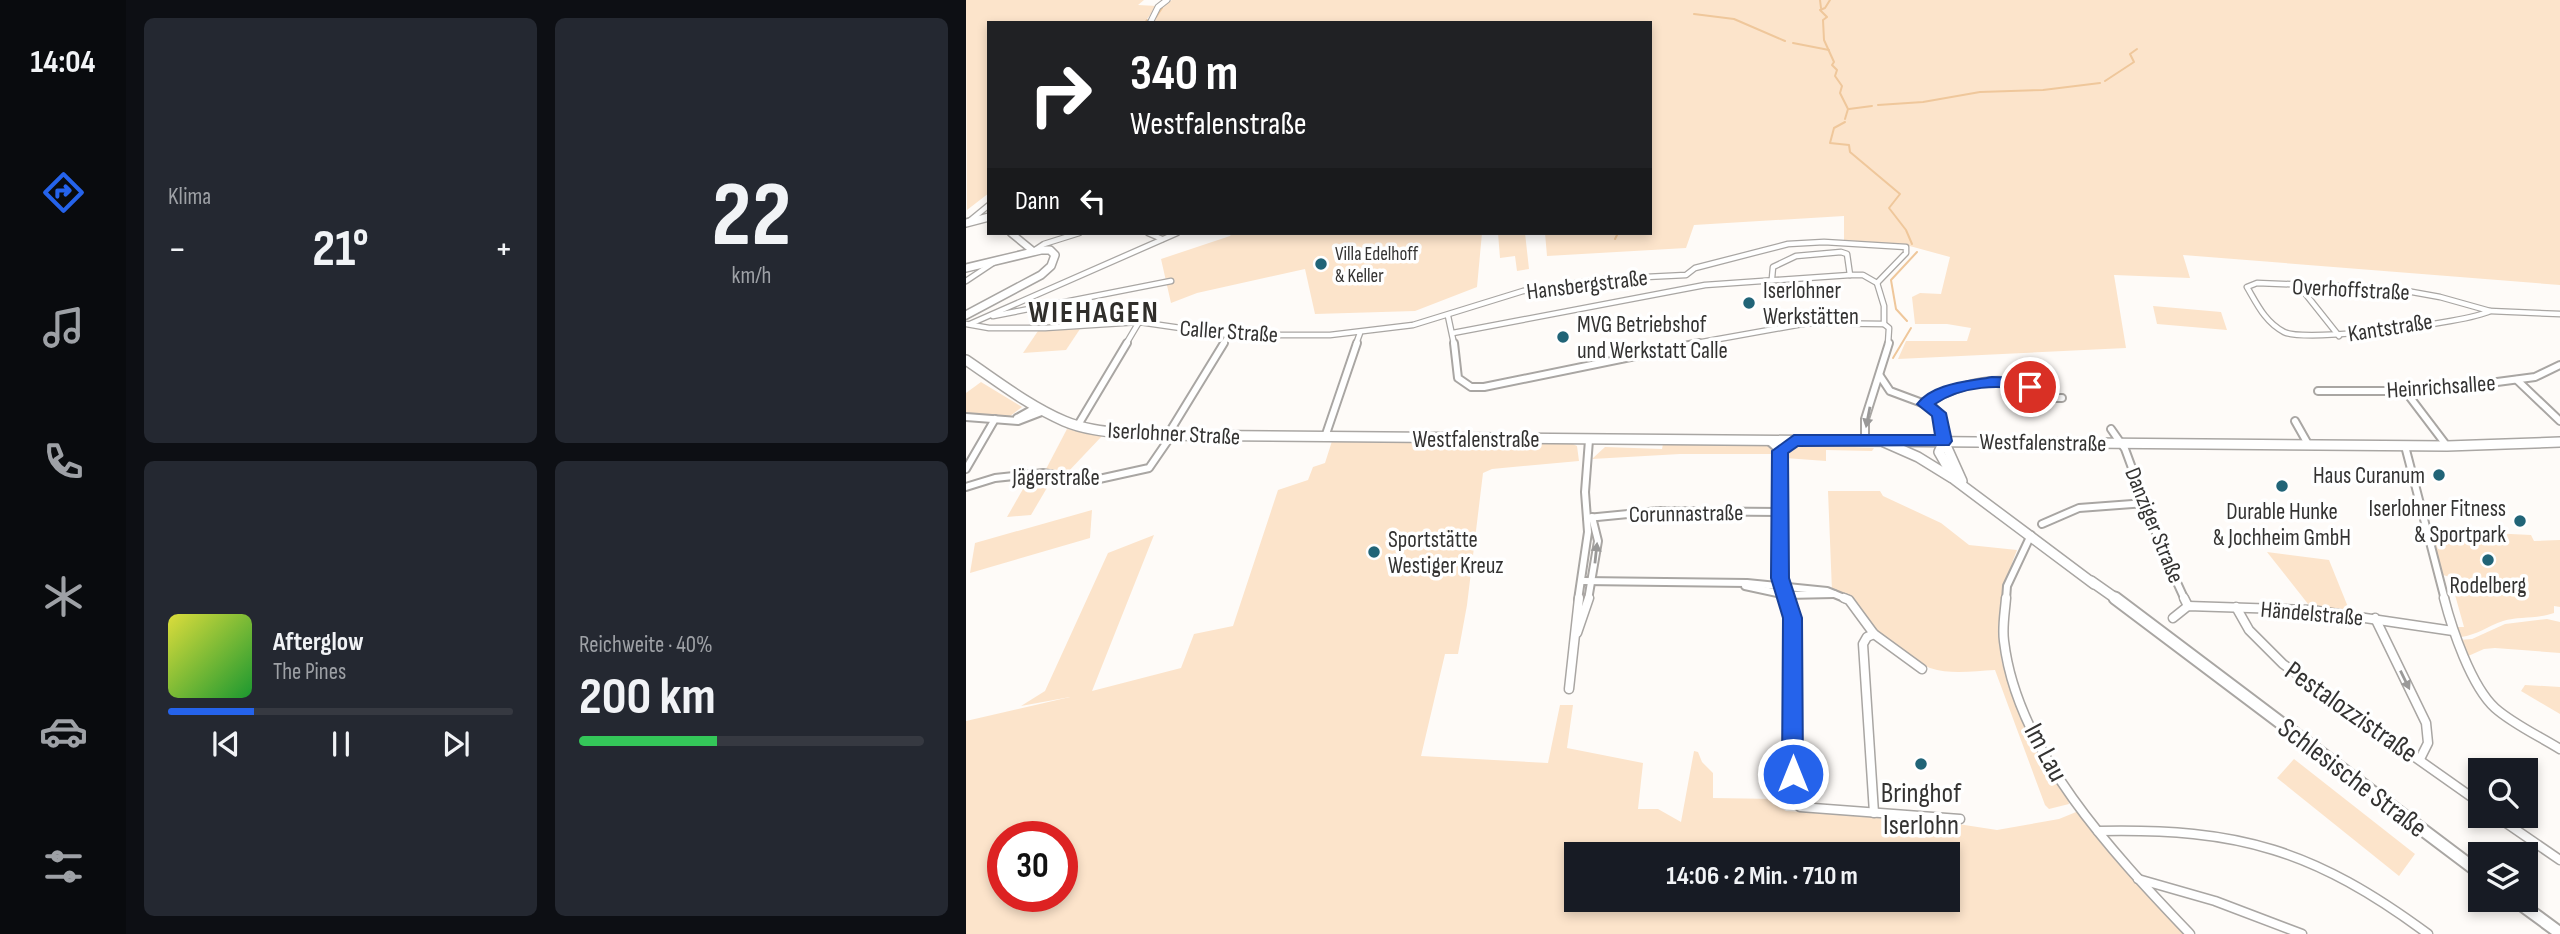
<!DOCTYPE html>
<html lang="de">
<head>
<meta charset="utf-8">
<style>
  body { margin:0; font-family:"Sofia Sans Condensed",sans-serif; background:#242831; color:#f1f3f6; height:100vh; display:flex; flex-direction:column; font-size:26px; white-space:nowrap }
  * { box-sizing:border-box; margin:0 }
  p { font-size:23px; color:#9ea1a6 }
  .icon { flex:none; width:38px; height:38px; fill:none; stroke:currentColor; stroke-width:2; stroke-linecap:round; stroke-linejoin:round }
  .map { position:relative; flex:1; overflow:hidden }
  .panel { display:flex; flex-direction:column; gap:18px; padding:18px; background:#0d0f14; width:840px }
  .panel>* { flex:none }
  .hud { position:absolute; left:21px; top:21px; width:665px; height:214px; border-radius:0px; box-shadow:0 4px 10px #0003; background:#202124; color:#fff; overflow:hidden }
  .tools { position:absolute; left:1502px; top:758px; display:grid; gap:14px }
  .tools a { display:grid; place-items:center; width:70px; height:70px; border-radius:0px; background:#171b24; box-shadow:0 4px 10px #0003; font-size:35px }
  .speed { position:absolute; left:21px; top:821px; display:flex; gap:14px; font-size:35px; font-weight:700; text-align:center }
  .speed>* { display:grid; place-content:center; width:91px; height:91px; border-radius:50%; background:#171b24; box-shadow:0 4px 10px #0003; line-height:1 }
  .speed .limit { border:10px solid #d22; background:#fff; color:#111 }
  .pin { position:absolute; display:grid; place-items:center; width:60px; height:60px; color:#fff; margin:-30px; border:4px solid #fff; border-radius:50%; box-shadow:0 2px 7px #0007 }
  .me { position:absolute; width:77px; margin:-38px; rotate:0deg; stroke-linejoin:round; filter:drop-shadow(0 0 5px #0008) }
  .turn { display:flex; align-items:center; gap:24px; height:147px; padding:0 28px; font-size:32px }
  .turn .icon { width:91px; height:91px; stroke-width:2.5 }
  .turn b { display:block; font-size:49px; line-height:60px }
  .then { display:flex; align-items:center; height:66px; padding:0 28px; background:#0003; gap:14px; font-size:26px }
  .big { font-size:52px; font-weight:700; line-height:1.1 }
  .panel .card { flex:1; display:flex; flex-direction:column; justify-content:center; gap:10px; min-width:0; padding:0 24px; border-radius:10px; background:#242831 }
  .panel .dial { align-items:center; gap:0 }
  .dial b { font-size:91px; line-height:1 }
  .song { display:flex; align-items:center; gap:21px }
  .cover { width:84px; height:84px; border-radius:10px; background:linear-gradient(135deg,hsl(60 70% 55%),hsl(130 70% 35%)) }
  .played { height:7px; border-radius:4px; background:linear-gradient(90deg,#2563eb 25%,#363941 25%) }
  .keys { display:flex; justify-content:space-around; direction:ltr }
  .heat { display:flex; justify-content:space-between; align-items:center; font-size:38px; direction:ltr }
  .charge { height:10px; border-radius:5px; background:linear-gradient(90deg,#34c759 40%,#363941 0) }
  .panel .tiles { flex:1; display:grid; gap:18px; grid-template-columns:repeat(2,1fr) }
  .trip { position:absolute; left:598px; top:842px; width:396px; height:70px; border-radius:0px; background:#171b24; box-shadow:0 4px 10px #0003; font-weight:700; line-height:70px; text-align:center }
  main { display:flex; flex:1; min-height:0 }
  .tabs { display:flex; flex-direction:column; width:126px; justify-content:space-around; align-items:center; background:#090b0e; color:#9ea1a6 }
  .tabs .icon { width:49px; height:49px }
  .tabs .on { color:#2563eb }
  .tabs b { font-size:32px; color:#f1f3f6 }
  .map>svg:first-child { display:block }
  .green { fill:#fce4cb; fill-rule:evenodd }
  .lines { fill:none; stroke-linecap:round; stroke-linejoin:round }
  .stream { stroke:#efc79b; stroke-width:2 }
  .minor-far2-casing { stroke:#a9a6a3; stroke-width:7 }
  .minor-far1-casing { stroke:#a9a6a3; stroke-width:10 }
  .minor-casing { stroke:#a9a6a3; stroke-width:11 }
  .tertiary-casing { stroke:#a9a6a3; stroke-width:9 }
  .secondary-far3-casing { stroke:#a9a6a3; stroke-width:7 }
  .secondary-far2-casing { stroke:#a9a6a3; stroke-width:10 }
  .secondary-far1-casing { stroke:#a9a6a3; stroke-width:12 }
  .secondary-casing { stroke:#a9a6a3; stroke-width:15 }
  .minor-far2 { stroke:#fff; stroke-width:4.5 }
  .minor-far1 { stroke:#fff; stroke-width:6 }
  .minor { stroke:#fff; stroke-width:8 }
  .tertiary { stroke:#fff; stroke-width:6 }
  .secondary-far3 { stroke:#fff; stroke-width:5 }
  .secondary-far2 { stroke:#fff; stroke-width:7 }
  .secondary-far1 { stroke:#fff; stroke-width:9 }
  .secondary { stroke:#fff; stroke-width:11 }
  .oneway { fill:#9a9998 }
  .route { fill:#2563eb; stroke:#184099; stroke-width:2 }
  .poi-dot { fill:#216477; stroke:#fff; stroke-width:2.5 }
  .labels { text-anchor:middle; stroke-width:7; stroke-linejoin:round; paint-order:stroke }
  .far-poi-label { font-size:19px; fill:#343332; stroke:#fff; text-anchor:start }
  .street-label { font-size:23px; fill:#343332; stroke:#fff }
  .poi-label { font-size:23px; fill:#343332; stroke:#fff; text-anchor:start }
  .near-street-label { font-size:28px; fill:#343332; stroke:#fff }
  .near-poi-label { font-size:28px; fill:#343332; stroke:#fff }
  .district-label { font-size:30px; font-weight:bold; letter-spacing:2px; fill:#302e2b; stroke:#fff }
</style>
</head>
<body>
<main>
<nav class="tabs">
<b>14:04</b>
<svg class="icon on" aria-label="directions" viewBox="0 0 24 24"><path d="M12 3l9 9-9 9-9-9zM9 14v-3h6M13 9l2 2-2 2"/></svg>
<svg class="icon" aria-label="music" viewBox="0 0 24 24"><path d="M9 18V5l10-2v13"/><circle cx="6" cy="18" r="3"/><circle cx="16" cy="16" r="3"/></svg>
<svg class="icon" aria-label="phone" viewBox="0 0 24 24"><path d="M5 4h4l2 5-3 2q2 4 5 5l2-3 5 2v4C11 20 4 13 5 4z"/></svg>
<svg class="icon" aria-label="climate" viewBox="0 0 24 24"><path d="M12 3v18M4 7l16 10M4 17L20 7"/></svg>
<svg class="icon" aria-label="car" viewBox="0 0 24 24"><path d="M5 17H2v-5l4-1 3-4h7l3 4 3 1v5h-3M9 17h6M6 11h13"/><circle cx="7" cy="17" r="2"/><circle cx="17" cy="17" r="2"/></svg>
<svg class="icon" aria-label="filters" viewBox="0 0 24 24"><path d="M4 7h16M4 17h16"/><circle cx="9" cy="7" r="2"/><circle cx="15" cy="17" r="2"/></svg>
</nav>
<section class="panel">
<div class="tiles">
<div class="card"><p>Klima</p>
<div class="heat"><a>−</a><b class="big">21°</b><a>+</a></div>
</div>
<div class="card dial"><b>22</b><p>km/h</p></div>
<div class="card">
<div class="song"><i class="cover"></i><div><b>Afterglow</b><p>The Pines</p></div></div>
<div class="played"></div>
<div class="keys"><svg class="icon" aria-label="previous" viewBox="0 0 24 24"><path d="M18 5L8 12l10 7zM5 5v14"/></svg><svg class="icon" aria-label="pause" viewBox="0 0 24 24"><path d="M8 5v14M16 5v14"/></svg><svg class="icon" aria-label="next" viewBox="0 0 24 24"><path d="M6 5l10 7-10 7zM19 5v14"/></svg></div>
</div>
<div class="card"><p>Reichweite · 40%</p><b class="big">200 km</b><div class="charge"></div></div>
</div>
</section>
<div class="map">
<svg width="1594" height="934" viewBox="0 0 1594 934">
  <rect width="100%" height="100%" fill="#fefbf8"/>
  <g class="green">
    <polygon points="0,0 178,0 172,5 191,6 178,23 23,23 23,193 1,210"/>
    <polygon points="206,0 1594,0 1594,285 1217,255 1224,278 1148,275 1160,348 932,359 940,341 1001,341 1005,328 981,324 949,324 946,297 954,293 975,294 984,257 940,245 878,240 878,216 728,225 720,248 581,256 579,233 684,233 684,23 186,23 199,4"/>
    <polygon points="266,233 516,233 511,287 449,311 349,314 339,269 231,293 205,303 195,259 264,236"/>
    <polygon points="532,233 559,233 563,269 551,271 549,256 534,258"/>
    <polygon points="1187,306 1255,312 1261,330 1191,324"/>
    <polygon points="114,329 100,350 57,353 72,331"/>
    <polygon points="15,382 56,407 43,417 0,414 0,393"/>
    <polygon points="101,429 136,436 100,474 79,471"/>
    <path d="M366 441 605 443 611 446 613 461 526 469 517 473 501 605 492 654H479L455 756 582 763 594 705H607L601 748 677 763 672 809H692L715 822 728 751 732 752 736 762 747 773V798L811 799 815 808 820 811 894 815 930 821 936 823 948 837 959 838 966 831V820L1031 830 1093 819 1115 810 1222 934H0V721L104 697 55 706 79 691 142 553 188 535 126 691 215 668 228 634 267 626 312 490 342 480 347 467 359 463ZM37 836H96V896H37ZM611 854H982V900H611Z"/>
    <polygon points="697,444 801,444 807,447 809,454 714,454 626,459 639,447 696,449"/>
    <polygon points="825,444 908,448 906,451 860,450 860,461 819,458 821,447"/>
    <polygon points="85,481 65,515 41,517 61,482"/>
    <path d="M862 491H914L917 496 975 523 1003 545 1051 550C1038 581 1030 624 1035 657 1040 685 1060 722 1074 747 1083 764 1101 785 1103 804L1083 809 1079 805 1029 670C1008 671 985 675 964 668 926 654 897 617 866 591Z"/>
    <polygon points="126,510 124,538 4,573 9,543"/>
    <path d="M1464 530 1565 535 1568 541 1594 540V607L1588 606V613C1571 619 1553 616 1537 621 1522 626 1511 635 1495 637L1491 627H1498L1484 577 1477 575Z"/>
    <polygon points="1301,552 1363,560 1384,612 1346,609"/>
    <polygon points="1581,619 1594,622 1594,653 1529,648 1518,649 1500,657 1493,640 1506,639 1539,624"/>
    <polygon points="1559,685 1594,687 1594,714 1555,691"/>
    <polygon points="1328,759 1449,854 1433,876 1311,778"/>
  </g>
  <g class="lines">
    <g class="stream">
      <polyline points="854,0 855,8"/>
      <polyline points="864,0 859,8 854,10 861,17 857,20 858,40 868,62 866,65 871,70 869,76 876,86 874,93 882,109 879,119"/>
      <polyline points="728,14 768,19 819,41"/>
      <polyline points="190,17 196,8"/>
      <polyline points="179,23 181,20"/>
      <polyline points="827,43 863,50"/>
      <polyline points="1139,81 1168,62 1164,54 1171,49"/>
      <polyline points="912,105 957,102 1014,92 1077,90 1134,83"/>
      <polyline points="883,109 906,106"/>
      <polyline points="879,122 868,128 864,143 883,145 884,152 934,194 923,208 940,230 946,244"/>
      <polyline points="649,239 652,233"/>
      <polyline points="941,321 930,309 925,280 951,252"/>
      <polyline points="927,358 945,328"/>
    </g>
    <g class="minor-far2-casing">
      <g id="minor-far2">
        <polyline points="1,223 23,205"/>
        <polyline points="182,233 196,239"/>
        <polyline points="69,250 78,244 113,233"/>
        <polyline points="806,278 807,267 830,256 875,252 881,254 884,275"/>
        <polyline points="0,281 30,261"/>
        <polyline points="911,283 918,306 918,324 923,328 922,344"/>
        <path d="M1291 283 1424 288 1474 297 1524 311C1501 323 1340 343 1318 332 1299 322 1291 304 1281 287Z"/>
        <polyline points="1334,287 1373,336"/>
        <polyline points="1524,311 1594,314"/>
        <polyline points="27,316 205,281"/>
        <polyline points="482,316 488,344"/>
        <polyline points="0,324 23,328 79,328 173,322 263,335 364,335 447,325 557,291 639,279 720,275 729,268 822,244 858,242 940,247 940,253 911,283"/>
        <polyline points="4,324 211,233"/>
        <polyline points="487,333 739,285 884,275 897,275 911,283"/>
        <polyline points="160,344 173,322"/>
        <polyline points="257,344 263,335"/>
        <polyline points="390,344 394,333"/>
        <polyline points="725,344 842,323 918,324"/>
      </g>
    </g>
    <g class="minor-far1-casing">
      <g id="minor-far1">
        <polyline points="488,343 492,378 505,387 518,387 733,343"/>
        <polyline points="914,376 924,391 967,407 973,413 978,441"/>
        <polyline points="1551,380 1594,421"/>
        <polyline points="1352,391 1463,391 1569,377 1594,365"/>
        <polyline points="1440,392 1481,446"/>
        <path d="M958 404C990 386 1029 372 1064 387L1068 398H1096"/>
        <polyline points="0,417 52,421 78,411"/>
        <polyline points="51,418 71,407"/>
        <polyline points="1329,421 1342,444"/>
        <polyline points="112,425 161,343"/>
        <polyline points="1145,429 1159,449 1197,552 1219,600"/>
        <polyline points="201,436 258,343"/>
        <polyline points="359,437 391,343"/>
        <polyline points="803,441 814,451 814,572 822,600"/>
        <polyline points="899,441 899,419 923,343"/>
        <polyline points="1439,446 1479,600"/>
        <polyline points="0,469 29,419"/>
        <polyline points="0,487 29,478 77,473 124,481 183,468 205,436"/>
        <polyline points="621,518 693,511 814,512"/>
        <polyline points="1076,524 1113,508 1180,503"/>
        <polyline points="617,581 781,583 861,591 883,600"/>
        <polyline points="779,586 820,595 868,594"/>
        <polyline points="612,600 622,532 619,492 623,440"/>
        <polyline points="622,600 632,541 626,517"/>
        <polyline points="1040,600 1041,586 1065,535"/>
      </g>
    </g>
    <g class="minor-casing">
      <g id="minor">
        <polyline points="821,598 827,618 827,800 834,807 994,819"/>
        <polyline points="878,598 883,600 908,634 956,669"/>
        <path d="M1040 598C1039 612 1036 627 1038 641 1051 753 1150 856 1224 934"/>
        <polyline points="1218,598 1222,606"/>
        <path d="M1478 598C1486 629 1505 686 1529 708 1547 724 1573 736 1594 749"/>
        <polyline points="1270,607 1283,630 1317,664 1514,803"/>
        <polyline points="1207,618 1222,606 1345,610 1487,631"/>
        <polyline points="1409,618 1460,723 1462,743 1454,759"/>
        <polyline points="611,633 623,598"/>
        <polyline points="908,634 901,637 897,644 908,813"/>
        <polyline points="603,689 613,598"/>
        <polyline points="1530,816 1594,860"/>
        <path d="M1132 831C1274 828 1348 850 1462 934"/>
        <polyline points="1172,879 1249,901 1336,934"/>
      </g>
    </g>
    <g class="tertiary-casing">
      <polyline id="tertiary" points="45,233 67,251"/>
    </g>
    <g class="secondary-far3-casing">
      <polyline id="secondary-far3" points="184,23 192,7 201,0"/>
    </g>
    <g class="secondary-far2-casing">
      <g id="secondary-far2">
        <polyline points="0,223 23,217"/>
        <polyline points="0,268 75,250 84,250 89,255 85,266 75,275 0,315"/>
      </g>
    </g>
    <g class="secondary-far1-casing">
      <g id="secondary-far1">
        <path d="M0 360C31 381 63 406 98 421 121 431 148 432 173 435L1481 446 1594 442"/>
        <polyline points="978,441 973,452 989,480 1128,584"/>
        <polyline points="978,441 996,481"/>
        <polyline points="918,442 952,457 986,478"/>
        <polyline points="1125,581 1152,600"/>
      </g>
    </g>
    <g class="secondary-casing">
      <g id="secondary">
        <polyline points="1149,598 1514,873"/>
        <polyline points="1549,900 1594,933"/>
      </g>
    </g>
    <use href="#minor-far2" class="minor-far2"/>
    <use href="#minor-far1" class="minor-far1"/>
    <use href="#minor" class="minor"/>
    <use href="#tertiary" class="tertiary"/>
    <use href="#secondary-far3" class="secondary-far3"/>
    <use href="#secondary-far2" class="secondary-far2"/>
    <use href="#secondary-far1" class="secondary-far1"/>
    <use href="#secondary" class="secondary"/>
  </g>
  <defs><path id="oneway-solid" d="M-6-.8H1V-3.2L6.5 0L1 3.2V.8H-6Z" transform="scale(1.75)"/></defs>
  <g class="oneway">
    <use href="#oneway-solid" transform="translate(902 417) rotate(101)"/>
    <use href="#oneway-solid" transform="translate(630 553) rotate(-84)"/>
    <use href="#oneway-solid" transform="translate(1439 680) rotate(64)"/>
  </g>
  <path class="route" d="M1026 377 1057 378 1072 387 1064 392C1035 383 995 386 969 404L980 413 986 441 983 445 832 446 822 453 823 578 836 618 837 774 834 781 827 784 819 781 816 774 817 618 805 578 806 451 828 435H969L966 416 951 404C967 383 1001 382 1026 377Z"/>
  <g class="poi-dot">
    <circle cx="355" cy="264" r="7"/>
    <circle cx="783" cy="303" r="7"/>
    <circle cx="597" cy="337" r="7"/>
    <circle cx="1473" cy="475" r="7"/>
    <circle cx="1316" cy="486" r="7"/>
    <circle cx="1554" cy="521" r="7"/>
    <circle cx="408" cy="552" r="7"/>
    <circle cx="1522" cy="560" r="7"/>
    <circle cx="955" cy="764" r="7"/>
  </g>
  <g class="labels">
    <g class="far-poi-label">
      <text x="369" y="260">Villa Edelhoff<tspan x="369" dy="22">&amp; Keller</tspan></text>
    </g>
    <g class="street-label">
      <text transform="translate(621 284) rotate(-7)" y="8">Hansbergstraße</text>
      <text transform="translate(1385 289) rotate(3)" y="8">Overhoffstraße</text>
      <text transform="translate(1424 327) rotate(-9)" y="8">Kantstraße</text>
      <text transform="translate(263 331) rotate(4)" y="8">Caller Straße</text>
      <text transform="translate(1475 386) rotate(-4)" y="8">Heinrichsallee</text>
      <text transform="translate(208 433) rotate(3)" y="8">Iserlohner Straße</text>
      <text x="510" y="447">Westfalenstraße</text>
      <text transform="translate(1077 442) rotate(1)" y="8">Westfalenstraße</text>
      <text x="90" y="485">Jägerstraße</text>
      <text transform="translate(720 513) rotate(-1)" y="8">Corunnastraße</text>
      <text transform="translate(1189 525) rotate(68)" y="8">Danziger Straße</text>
      <text transform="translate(1346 613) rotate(5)" y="8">Händelstraße</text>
    </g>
    <g class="poi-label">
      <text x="797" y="298">Iserlohner<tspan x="797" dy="26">Werkstätten</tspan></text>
      <text x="611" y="332">MVG Betriebshof<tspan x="611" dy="26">und Werkstatt Calle</tspan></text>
      <text x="1459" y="483" text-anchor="end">Haus Curanum</text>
      <text x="1540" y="516" text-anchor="end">Iserlohner Fitness<tspan x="1540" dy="26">&amp; Sportpark</tspan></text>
      <text x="1316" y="519" text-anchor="middle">Durable Hunke<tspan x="1316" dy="26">&amp; Jochheim GmbH</tspan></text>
      <text x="422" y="547">Sportstätte<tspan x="422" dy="26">Westiger Kreuz</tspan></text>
      <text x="1522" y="593" text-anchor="middle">Rodelberg</text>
    </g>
    <g class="near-street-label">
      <text transform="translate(1386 711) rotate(35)" y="10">Pestalozzistraße</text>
      <text transform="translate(1081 752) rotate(62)" y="10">Im Lau</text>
      <text transform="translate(1387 777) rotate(37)" y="10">Schlesische Straße</text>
    </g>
    <g class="near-poi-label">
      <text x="955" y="802">Bringhof<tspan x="955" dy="32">Iserlohn</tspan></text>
    </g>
    <g class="district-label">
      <text x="128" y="322">WIEHAGEN</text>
    </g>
  </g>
</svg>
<div class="tools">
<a><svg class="icon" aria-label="search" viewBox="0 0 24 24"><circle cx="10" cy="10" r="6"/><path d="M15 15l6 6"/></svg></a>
<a><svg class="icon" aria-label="layers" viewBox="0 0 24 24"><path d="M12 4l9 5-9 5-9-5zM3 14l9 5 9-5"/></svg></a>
</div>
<div class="speed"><div class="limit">30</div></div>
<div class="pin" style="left:1064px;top:387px;background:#d93025"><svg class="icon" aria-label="arrive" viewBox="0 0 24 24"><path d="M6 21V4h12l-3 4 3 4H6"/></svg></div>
<svg class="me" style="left:827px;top:774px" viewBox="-20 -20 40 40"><circle r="17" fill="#2563eb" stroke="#fff" stroke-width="3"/><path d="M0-11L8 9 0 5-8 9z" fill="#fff"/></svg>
<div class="trip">14:06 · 2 Min. · 710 m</div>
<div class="hud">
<div class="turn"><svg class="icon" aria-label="right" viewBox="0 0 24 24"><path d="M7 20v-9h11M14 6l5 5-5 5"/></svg><div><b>340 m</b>Westfalenstraße</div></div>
<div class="then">Dann<svg class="icon" aria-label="left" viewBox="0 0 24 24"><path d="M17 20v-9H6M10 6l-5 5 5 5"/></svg></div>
</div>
</div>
</main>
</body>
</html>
